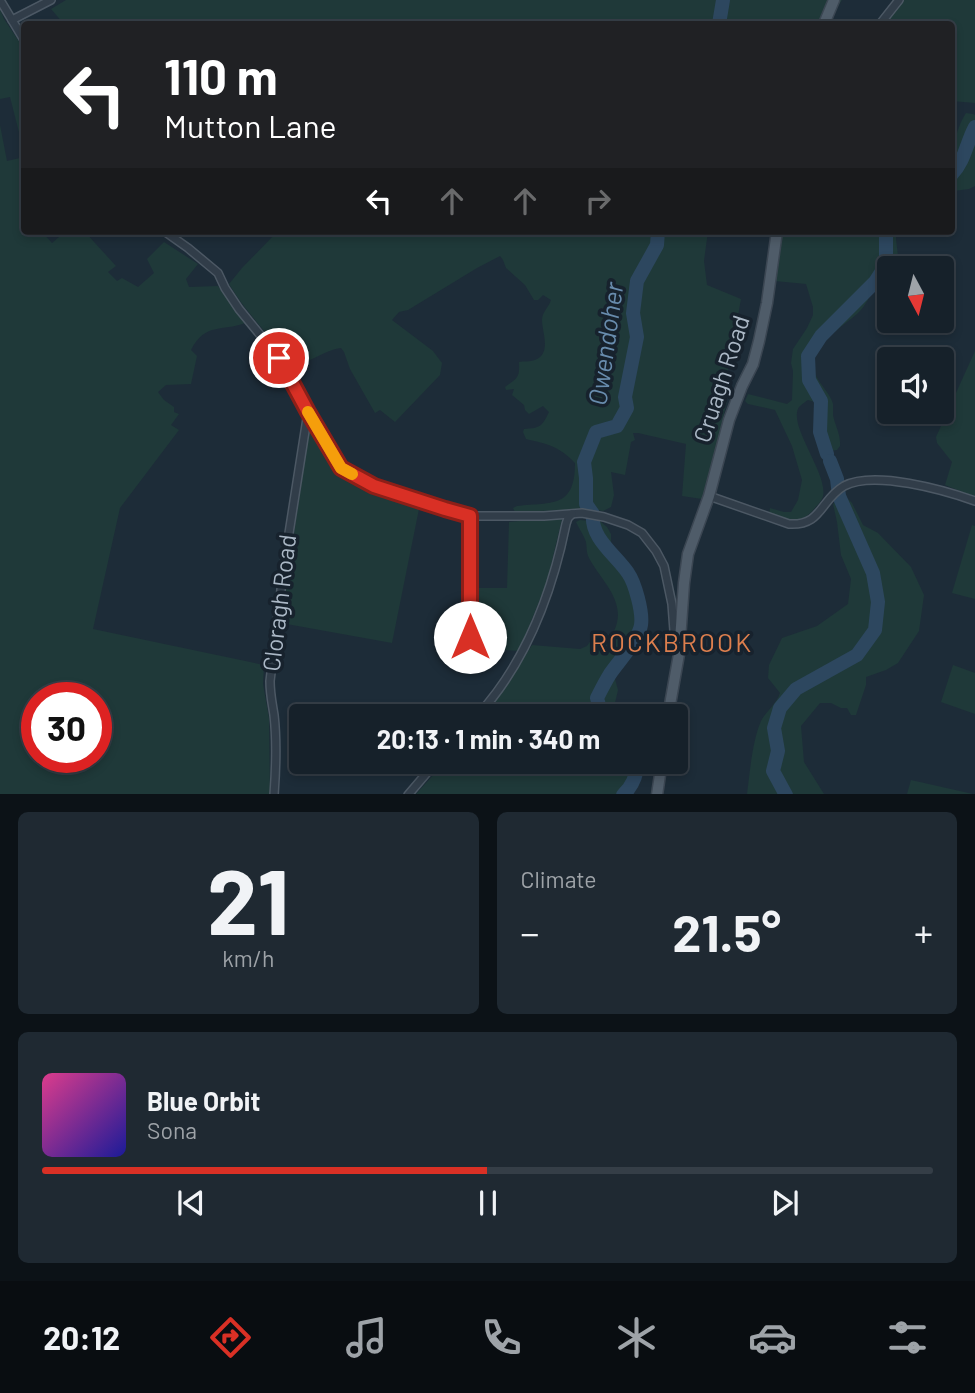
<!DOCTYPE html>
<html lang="en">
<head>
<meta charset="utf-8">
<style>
  body { margin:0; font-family:Barlow,sans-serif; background:#1f2932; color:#f1f3f6; height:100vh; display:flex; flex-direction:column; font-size:26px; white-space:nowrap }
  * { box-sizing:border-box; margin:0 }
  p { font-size:23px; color:#9ea3a8 }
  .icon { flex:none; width:38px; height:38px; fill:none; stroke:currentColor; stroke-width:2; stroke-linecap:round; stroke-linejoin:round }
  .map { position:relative; height:794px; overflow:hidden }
  .side { display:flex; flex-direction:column; gap:18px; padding:18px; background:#0c1217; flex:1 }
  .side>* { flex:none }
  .hud { position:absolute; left:21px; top:21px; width:934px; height:214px; border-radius:7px; box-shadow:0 4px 10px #0003,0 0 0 2px #353e47; background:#202124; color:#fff; overflow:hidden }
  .needle { width:46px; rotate:173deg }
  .fabs { position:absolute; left:877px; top:256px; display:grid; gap:14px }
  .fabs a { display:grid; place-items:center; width:77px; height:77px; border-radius:7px; background:#16212a; box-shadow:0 4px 10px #0003,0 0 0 2px #353e47; font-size:35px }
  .speed { position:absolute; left:21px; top:682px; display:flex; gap:14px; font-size:35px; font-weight:700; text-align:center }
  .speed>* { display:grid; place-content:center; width:91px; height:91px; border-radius:50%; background:#16212a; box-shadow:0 4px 10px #0003,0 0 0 2px #353e47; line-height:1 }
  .speed .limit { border:10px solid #d22; background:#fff; color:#111 }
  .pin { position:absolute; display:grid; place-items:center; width:60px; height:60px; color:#fff; margin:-30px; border:4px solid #fff; border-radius:50%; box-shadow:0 2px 7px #0007 }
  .me { position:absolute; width:77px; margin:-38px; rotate:0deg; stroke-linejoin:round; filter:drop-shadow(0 0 5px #0008) }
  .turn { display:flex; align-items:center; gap:24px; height:147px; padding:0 28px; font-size:32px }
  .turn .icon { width:91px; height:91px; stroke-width:2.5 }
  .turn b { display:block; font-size:49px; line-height:60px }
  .lanes { display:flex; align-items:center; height:66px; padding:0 28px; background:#0003; justify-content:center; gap:35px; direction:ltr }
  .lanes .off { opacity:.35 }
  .big { font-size:52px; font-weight:700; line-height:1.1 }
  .side .tile { flex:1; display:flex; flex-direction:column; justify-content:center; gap:10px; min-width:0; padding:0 24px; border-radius:10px; background:#1f2932 }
  .side .dial { align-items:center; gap:0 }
  .dial b { font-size:91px; line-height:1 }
  .song { display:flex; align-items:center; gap:21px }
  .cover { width:84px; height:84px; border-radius:10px; background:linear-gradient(135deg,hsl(330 70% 55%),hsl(240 70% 35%)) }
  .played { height:7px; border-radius:4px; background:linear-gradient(90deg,#d93025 50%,#353e47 50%) }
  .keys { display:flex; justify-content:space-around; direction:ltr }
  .heat { display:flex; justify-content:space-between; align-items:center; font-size:38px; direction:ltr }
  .side .tiles { flex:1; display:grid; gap:18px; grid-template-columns:1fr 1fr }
  .tile:last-child { grid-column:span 2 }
  .trip { position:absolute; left:289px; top:704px; width:399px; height:70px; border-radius:7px; background:#16212a; box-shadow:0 4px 10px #0003,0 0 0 2px #353e47; font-weight:700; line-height:70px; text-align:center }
  .menu { display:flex; height:112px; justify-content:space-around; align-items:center; background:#090d11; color:#9ea3a8 }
  .menu .icon { width:49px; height:49px }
  .menu .selected { color:#d93025 }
  .menu b { font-size:32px; color:#f1f3f6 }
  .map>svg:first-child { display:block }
  .green { fill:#1f3939; fill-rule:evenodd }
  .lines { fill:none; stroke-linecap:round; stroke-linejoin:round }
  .river { stroke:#2d475f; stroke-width:14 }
  .minor-casing { stroke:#4c5864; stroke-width:10 }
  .major-casing { stroke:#3b4652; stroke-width:13 }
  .minor { stroke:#313d49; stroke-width:7 }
  .major { stroke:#4f5c69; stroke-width:10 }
  .route-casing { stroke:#8d1f18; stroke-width:18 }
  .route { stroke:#d93025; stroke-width:12 }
  .slow { stroke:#f59e0b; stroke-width:12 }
  .labels { text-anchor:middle; stroke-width:7; stroke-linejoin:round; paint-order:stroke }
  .street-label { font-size:24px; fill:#abb8c6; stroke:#17222d }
  .water-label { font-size:26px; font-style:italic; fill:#688cad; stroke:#17222d }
  .neighbourhood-label { font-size:26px; letter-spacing:2px; fill:#dd7f4e; stroke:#17222d }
</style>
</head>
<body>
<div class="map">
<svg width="975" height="795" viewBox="0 0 975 795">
  <rect width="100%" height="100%" fill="#1d2c38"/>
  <g class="green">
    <polygon points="66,0 842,0 831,18 829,24 64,24 51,9"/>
    <polygon points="903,0 975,0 975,103 952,101 952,24 884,24"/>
    <polygon points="0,9 4,19 24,49 24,152 10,97 0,99"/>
    <path d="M966 113 973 114 975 115V186L969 189 954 191 952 189C952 163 951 137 966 113Z"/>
    <path d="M0 125 7 161 24 157V231H41L52 243 66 231H84L116 266 108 272 117 281 122 278 138 287 154 273 147 259 164 242 198 264 186 279 189 287 218 286 245 323C222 332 205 322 191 350L197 356 191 384 166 385 158 392 164 400 174 407V412L179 414 171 425 179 430 120 508 93 629 264 665 263 684 269 718 270 794H0ZM37 698H96V758H37Z"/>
    <path d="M278 231H708L704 261 707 285 741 299 728 371 727 401 706 490 702 499 682 496 686 444 638 433H633L635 440 631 442 625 475 611 472 614 495 611 507 603 511 582 508 566 510 515 512 513 508 517 506C553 502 575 508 575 463 559 446 547 444 526 439L523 432 524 429C541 428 542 426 549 412L543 406 529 414 525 410 524 405 512 395 514 389 506 390 505 387C517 378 520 378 519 362 524 361 530 362 535 360 552 354 542 332 542 320 542 312 549 307 551 300L543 295 538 300H534L525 285 506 268 503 260 500 256 477 268 408 310 399 312 392 320 433 351 442 363 440 375 395 422 380 410 375 413 350 369 344 352 341 348C332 348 302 364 292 369 274 338 247 315 229 284L242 268Z"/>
    <path d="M781 231H896C895 244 900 255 897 268H889V277C883 281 876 285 873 291 868 299 864 308 857 314 841 328 803 349 816 376 821 386 830 393 833 404 833 407 833 411 833 415 835 426 841 434 840 446L837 450 830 451C819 439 822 418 815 402L808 400C806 401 801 405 799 407 787 425 828 473 823 496 822 501 817 505 814 509 798 527 789 519 769 514L770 508 784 512H791L798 500 802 480 792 446 775 410 748 404 745 401 748 394 787 404 792 400 793 371 791 363 793 349 807 328 813 315V307L806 284 775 281Z"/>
    <polygon points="975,351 975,497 945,485 952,462 937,443 936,437"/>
    <polygon points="309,430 313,432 337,473 357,483 420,504 392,643 281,623"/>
    <path d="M844 495 852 503 863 525 878 533 911 567 924 595 919 631 898 663 886 670 866 677V685L856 715H851L847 708H841L831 703H820L801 726 804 762 824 794H747C750 772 752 742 761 721 766 711 776 705 780 693L768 678 769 665 782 638 817 626 848 604 851 579 841 555 837 522 833 504Z"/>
    <path d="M537 519H562L547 582 519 651 473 648V622L479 620C478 609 476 600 477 588H507L509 522Z"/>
    <path d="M580 520 601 522 607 527 611 534V546L616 556 618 566 638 591 643 602 644 628 641 639 634 651 622 661 614 675 618 690 612 716H484L500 695 532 645 580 649 587 646 594 636 607 635 614 631C628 602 601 581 589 558 586 552 587 547 586 542 584 535 579 529 576 522Z"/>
    <polygon points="972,525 975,526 975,599 952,593"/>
    <polygon points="953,665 975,673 975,714 941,702"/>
    <polygon points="446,761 641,761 641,762 638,783 631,794 416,794"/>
    <polygon points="911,780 973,794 907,794"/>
  </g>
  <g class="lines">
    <g class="river">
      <polyline points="719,24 723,0"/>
      <path d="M952 174C965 160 966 144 975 127"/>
      <polyline points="827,454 820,432 821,401 809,380 808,356 821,336 875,282 886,265 886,231"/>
      <path d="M602 716 597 698C601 690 605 682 610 674 618 662 639 640 641 625 643 612 635 583 628 573 616 555 590 538 593 514L586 504V478L584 462 596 432 617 426 627 408 625 397 637 337 633 313 637 281 657 245 658 231"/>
      <path d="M623 795C633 786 637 775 638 761"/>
      <polyline points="786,795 773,771 778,751 774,728 780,708 796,689 857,655 875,630 878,602 873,573 839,496 837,479 830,461"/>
    </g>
    <g class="minor-casing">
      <g id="minor">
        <polyline points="0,0 24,40"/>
        <polyline points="12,20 51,0"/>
        <polyline points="880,24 899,0"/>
        <polyline points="164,231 188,248 218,273 225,288 239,309 279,358 308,412 341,468 374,486 445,509 470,516 544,516 582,513 604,517 628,525 642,533 656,551 664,566 672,604 674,631 681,637"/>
        <path d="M709 496 789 524C822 526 820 500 844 486 874 470 944 490 975 501"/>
        <polyline points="447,645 470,644 471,641 470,516"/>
        <path d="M477 716C526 663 552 593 566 524L568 518 572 514"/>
        <path d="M274 795C276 768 277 741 274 715 272 702 270 694 270 681L284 565 308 412"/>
        <polyline points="408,795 437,761"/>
      </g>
    </g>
    <g class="major-casing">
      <g id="major">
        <polyline points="824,24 834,0"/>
        <polyline points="668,716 679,654 684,583 688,554 709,496 729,420 742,386 753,364 759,341 767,303 777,231"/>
        <polyline points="657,795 662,761"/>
      </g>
    </g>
    <use href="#minor" class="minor"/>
    <use href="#major" class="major"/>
  </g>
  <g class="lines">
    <g class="route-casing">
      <polyline id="route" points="279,358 308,412 341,468 374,486 445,509 470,516 470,637"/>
    </g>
    <use href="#route" class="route"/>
    <polyline class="slow" points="308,412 341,468 352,474"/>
  </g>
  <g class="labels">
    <g class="street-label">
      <text transform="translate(722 379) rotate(-72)" y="8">Cruagh Road</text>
      <text transform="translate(280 603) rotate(-83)" y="8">Cloragh Road</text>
    </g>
    <g class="water-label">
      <text transform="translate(606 344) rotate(-82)" y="9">Owendoher</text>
    </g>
    <g class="neighbourhood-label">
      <text x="672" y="652">ROCKBROOK</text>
    </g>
  </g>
</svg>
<div class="fabs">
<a><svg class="needle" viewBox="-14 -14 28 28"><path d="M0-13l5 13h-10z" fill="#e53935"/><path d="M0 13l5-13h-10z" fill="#9ea3a8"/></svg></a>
<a><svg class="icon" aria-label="sound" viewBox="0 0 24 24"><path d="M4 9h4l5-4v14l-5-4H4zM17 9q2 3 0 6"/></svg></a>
</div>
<div class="speed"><div class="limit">30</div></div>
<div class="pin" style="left:279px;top:358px;background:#d93025"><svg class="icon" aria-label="arrive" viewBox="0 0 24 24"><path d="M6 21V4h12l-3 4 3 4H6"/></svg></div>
<svg class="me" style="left:470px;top:637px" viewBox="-20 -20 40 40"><circle r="19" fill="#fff"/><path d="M0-13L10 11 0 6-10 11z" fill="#d93025"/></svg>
<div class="trip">20:13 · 1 min · 340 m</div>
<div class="hud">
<div class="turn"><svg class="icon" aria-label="left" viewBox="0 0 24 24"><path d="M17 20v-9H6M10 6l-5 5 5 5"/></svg><div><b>110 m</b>Mutton Lane</div></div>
<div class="lanes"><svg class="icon" aria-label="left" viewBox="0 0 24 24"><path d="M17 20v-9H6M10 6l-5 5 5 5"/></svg><svg class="icon off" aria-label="ahead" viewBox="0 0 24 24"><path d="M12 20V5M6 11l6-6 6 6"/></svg><svg class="icon off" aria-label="ahead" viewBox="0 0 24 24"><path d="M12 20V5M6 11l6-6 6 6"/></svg><svg class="icon off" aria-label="right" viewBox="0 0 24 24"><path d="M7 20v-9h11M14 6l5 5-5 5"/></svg></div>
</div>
</div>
<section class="side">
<div class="tiles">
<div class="tile dial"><b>21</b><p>km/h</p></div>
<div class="tile"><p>Climate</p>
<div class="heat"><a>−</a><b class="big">21.5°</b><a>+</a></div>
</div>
<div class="tile">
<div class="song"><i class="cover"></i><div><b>Blue Orbit</b><p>Sona</p></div></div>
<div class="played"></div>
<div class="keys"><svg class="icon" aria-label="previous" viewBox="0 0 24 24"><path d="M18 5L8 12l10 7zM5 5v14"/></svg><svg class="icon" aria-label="pause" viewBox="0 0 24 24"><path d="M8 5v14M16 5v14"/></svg><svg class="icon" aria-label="next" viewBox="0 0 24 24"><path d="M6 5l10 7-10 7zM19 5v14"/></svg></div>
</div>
</div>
</section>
<nav class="menu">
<b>20:12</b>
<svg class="icon selected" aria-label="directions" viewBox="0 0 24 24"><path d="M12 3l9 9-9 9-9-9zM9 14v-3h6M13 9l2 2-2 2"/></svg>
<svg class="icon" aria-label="music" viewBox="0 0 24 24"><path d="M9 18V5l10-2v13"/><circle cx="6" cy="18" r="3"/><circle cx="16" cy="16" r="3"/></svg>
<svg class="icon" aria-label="phone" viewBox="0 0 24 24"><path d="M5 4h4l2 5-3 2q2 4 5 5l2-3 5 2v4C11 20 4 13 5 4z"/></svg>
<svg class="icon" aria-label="climate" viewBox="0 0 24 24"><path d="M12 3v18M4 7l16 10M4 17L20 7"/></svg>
<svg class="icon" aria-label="car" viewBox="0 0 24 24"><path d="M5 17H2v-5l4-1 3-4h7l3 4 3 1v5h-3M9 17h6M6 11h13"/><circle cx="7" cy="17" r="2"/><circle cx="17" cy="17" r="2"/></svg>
<svg class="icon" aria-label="filters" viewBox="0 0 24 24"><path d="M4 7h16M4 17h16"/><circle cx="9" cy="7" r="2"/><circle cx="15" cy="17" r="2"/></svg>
</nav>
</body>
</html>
